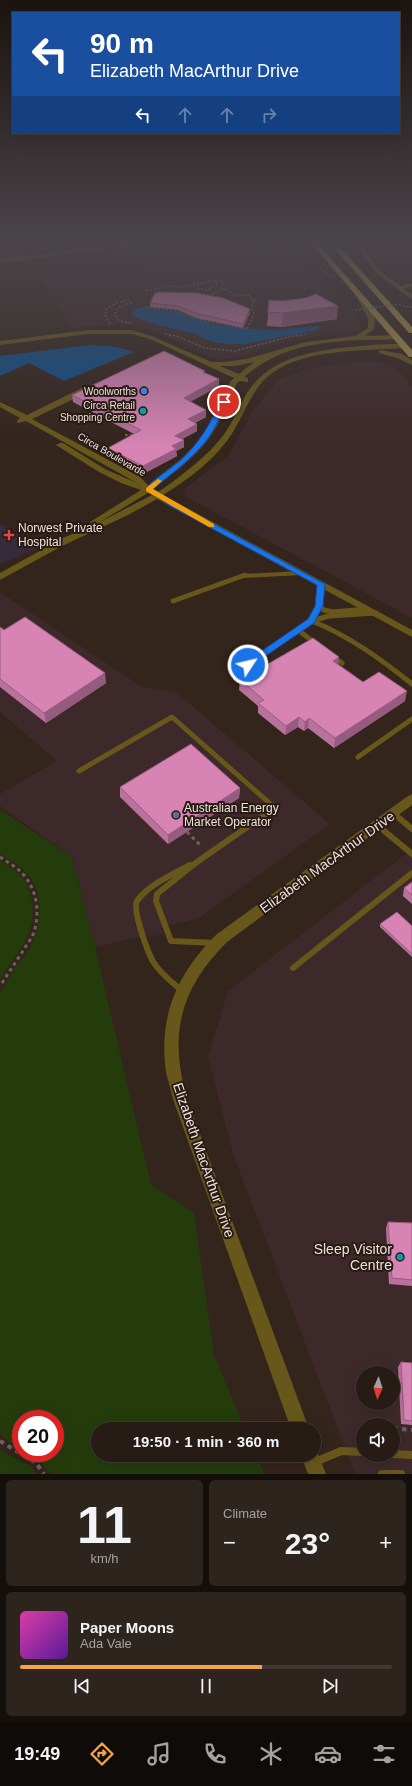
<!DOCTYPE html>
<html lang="en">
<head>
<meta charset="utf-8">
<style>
  body { margin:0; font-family:Helvetica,sans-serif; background:#2e241e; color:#f1f3f6; height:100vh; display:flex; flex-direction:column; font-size:15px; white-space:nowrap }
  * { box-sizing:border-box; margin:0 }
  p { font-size:13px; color:#a4a1a0 }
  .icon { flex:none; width:22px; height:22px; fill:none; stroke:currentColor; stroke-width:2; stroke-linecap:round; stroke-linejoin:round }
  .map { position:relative; height:1474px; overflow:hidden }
  .details { display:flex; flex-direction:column; gap:6px; padding:6px; background:#150f0c; flex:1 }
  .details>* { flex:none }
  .top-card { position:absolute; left:12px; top:12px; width:388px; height:122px; border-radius:0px; box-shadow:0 4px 16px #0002,0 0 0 1px #423934; background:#1a4fa0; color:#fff; overflow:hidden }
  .needle { width:26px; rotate:183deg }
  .fabs { position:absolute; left:356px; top:1366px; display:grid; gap:8px }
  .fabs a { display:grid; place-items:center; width:44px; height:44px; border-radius:50%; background:#261b15; box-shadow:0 4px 16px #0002,0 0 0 1px #423934; font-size:20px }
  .speed { position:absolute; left:12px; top:1410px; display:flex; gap:8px; font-size:20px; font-weight:700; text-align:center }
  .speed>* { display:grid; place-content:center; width:52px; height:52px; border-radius:50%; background:#261b15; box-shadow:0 4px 16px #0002,0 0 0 1px #423934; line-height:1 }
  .speed .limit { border:6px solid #d22; background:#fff; color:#111 }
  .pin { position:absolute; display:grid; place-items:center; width:34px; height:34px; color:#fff; margin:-17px; border:2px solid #fff; border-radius:50%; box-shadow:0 1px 4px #0007 }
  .me { position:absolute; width:44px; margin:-22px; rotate:55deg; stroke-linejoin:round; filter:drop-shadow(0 0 3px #0008) }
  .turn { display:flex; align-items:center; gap:14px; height:84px; padding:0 12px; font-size:18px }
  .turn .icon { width:52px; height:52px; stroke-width:2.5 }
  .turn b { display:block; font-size:28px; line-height:34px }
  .lanes { display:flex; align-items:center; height:38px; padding:0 12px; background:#0003; justify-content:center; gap:20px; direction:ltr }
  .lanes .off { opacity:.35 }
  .big { font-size:30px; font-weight:700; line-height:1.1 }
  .details .widget { flex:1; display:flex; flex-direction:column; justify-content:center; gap:6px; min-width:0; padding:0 14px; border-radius:6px; background:#2e241e }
  .details .dial { align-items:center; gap:0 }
  .dial b { font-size:52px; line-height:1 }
  .song { display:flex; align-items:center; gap:12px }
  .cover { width:48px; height:48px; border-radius:6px; background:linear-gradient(135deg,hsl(320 70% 55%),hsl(270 70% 35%)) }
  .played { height:4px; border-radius:2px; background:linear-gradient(90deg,#f4a345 65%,#423934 65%) }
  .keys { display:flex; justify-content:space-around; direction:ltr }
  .heat { display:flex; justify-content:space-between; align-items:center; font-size:22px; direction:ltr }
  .details .tiles { flex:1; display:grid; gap:6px; grid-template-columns:1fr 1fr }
  .widget:last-child { grid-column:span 2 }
  .trip { position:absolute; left:91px; top:1422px; width:230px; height:40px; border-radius:20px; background:#261b15; box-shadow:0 4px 16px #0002,0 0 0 1px #423934; font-weight:700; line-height:40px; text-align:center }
  .tab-bar { display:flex; height:64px; justify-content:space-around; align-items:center; background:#0f0b08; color:#a4a1a0 }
  .tab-bar .icon { width:28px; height:28px }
  .tab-bar .on { color:#f4a345 }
  .tab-bar b { font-size:18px; color:#f1f3f6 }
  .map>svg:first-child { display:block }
  .commercial { fill:#3d2929; fill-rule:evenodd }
  .medical { fill:#352b3a }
  .green { fill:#243c0c }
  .water { fill:#0d4e8b }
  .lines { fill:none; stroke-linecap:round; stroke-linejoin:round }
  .path-far3 { stroke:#6f625b; stroke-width:1.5; stroke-dasharray:2 2; stroke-linecap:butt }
  .path-far2 { stroke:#6f625b; stroke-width:2; stroke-dasharray:2.5 2.5; stroke-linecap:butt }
  .path-far1 { stroke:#6f625b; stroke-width:3; stroke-dasharray:3.5 3.5; stroke-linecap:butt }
  .path { stroke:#6f625b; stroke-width:4; stroke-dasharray:4.5 4.5; stroke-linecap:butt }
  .lane-far4 { stroke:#68571b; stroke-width:3.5 }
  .lane-far3 { stroke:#68571b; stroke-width:4 }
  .lane-far2 { stroke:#68571b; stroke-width:5 }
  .lane-far1 { stroke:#68571b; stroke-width:6 }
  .lane { stroke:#68571b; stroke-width:8 }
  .street { fill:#68571b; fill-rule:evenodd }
  .highway { fill:#b29845; fill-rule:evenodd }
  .path-bridge { stroke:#6f625b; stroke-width:1.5; stroke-dasharray:2 2; stroke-linecap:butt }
  .wall { fill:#b9729c }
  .shaded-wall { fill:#965c7f }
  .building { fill:#d784b5; stroke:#965c7f }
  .route { fill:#1a73e8; stroke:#114b97 }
  .slow { fill:#f59e0b }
  .shop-dot { fill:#3f7fe0; stroke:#291b13; stroke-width:1.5 }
  .culture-dot { fill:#0f9aa8; stroke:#291b13; stroke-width:1.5 }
  .health-dot { fill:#e0444e; stroke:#291b13; stroke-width:1.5 }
  .service-dot { fill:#5c6f8a; stroke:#291b13; stroke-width:1.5 }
  .labels { text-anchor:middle; stroke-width:4; stroke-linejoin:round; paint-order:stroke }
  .far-poi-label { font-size:10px; fill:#ece2dd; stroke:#291b13; text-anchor:end }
  .far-street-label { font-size:10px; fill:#ece2dd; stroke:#291b13 }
  .poi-label { font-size:12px; fill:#ece2dd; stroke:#291b13; text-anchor:start }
  .near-street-label { font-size:14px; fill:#ece2dd; stroke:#291b13 }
  .near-poi-label { font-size:14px; fill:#ece2dd; stroke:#291b13; text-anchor:end }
</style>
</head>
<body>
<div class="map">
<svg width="412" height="1474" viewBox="0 0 412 1474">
  <rect width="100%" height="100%" fill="#33241c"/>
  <g class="commercial">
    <polygon points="251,254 283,255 312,270 359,318 362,328 356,331 290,340 239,357 222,360 211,357 153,331 138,327 118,324 71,328 43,280"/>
    <polygon points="354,362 382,363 397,369 412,386 412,618 188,498 184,494 185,488 228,456 253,411 279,379 316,367"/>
    <polygon points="0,592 142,687 176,692 330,824 199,918 161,928 163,934 150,937 149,935 95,947 72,857 0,806 0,794 57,761 0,712"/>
    <path d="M412 849V1474H355L233 1154 208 1057 228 991ZM363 1373H393V1403H363ZM363 1425H393V1455H363Z"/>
  </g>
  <polygon class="medical" points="0,523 38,548 0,564"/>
  <g class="green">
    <path d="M0 810 72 857 95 947 151 1185 194 1213 214 1355 245 1429H98V1455H256L264 1474H51L39 1460 29 1453H55V1419H21V1448L9 1442 0 1433V994C5 986 9 977 14 969 19 962 26 955 30 947 41 927 45 895 29 876 22 867 10 860 0 854Z"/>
    <path d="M0 860C6 865 14 869 20 875 26 881 29 889 31 897 40 930 16 953 0 980Z"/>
    <polygon points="0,1449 3,1452 32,1467 36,1474 0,1474"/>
  </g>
  <g class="water">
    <path d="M143 307 178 312 212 324 237 328 277 330 319 326V328L314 331 244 344C233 345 218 344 207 340 202 338 199 334 193 333 181 330 139 322 131 314L135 309Z"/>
    <path d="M89 345C105 346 120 346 134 352L64 381 29 363 0 376V356Z"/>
  </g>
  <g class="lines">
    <g class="path-far3">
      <polyline points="295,242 312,261 331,278"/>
      <polyline points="202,283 197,286 198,289 207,290 218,285 215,281"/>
      <polyline points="146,291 170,286 183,287 208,281 219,280 224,282 218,292 207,296"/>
      <polyline points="132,302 119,307 115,313 119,321 132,323"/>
      <polyline points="403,306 412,307"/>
      <polyline points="146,307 176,311 208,322 247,329 254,314 252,305 255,300 251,299 250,295 234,295 227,290 220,289"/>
      <polyline points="110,324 105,315 106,309 117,303 129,300"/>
      <polyline points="165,334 176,336 205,348 235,351 288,337 307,334"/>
    </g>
    <polyline class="path-far2" points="125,435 135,435"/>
    <g class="path-far1">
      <polyline points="187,832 202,847"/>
      <path d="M0 857C7 862 15 866 21 872 38 889 41 916 32 937L0 986"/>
    </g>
    <g class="path">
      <polyline points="393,1428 412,1430"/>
      <polyline points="0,1441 36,1463 44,1474"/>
    </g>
    <g class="lane-far4">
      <polyline points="356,242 378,272 412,297"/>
      <polyline points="401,290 403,287 412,285"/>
    </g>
    <polyline class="lane-far3" points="242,576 301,573"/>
    <g class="lane-far2">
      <polyline points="173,601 245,575"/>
      <polyline points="319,606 324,610 333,612"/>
      <polyline points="329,616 333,612 367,609"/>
      <polyline points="311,621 319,606 321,584"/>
      <path d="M312 621C349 636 381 659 412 684"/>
      <polyline points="298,630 315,643"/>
      <polyline points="333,657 342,663"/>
      <polyline points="247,665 311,621 329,616 376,613"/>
      <polyline points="358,757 412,719"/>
      <polyline points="79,771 172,717 275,808 272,810"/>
    </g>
    <g class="lane-far1">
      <polyline points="393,813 412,829"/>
      <polyline points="377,825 412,854"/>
      <polyline points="216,943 171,941 156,901 157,894 197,862 273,809"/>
      <polyline points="293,968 412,873"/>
      <path d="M182 991C172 982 161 974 154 963 148 954 132 909 137 901 148 885 173 874 190 865"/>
    </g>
    <g class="lane">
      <polyline points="393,1454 412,1455"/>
      <polyline points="315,1462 341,1451 363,1452"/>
      <polyline points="382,1474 401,1474"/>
    </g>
    <g class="street">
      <polygon points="129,242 137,242 124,247 0,263 0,259"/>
      <path d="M137 242H159C154 245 142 245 137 242Z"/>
      <path d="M357 291 360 293 375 318 374 329 365 336 397 335 400 337 399 338C388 341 374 339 362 340 318 342 279 347 244 377L248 378V382L240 381 237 383C228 402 220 424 207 441 192 460 172 474 153 489L158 492 164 488C186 472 209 455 225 433 234 420 239 406 247 393 269 358 311 351 349 347 364 346 392 342 406 345L407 346 404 348C363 351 299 348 266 378 251 393 244 414 233 432 217 458 189 479 163 495L412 630V637L157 499 128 515 62 546 0 580V573L63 538 96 524H91L90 522 141 490 121 483 99 472 56 445 60 443H63L105 469 137 483 26 421 18 423 17 421 20 418 0 407V402L27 415 82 388H88V392L32 419 140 477 148 485 181 459 201 439 230 382 234 378 150 339 132 334H88L0 345V341L88 330H133L154 337 211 362H224L246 359 306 342 355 336 368 328V318L354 293ZM254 362 239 374 220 366H235ZM148 493 152 495 98 523Z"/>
      <polygon points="381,350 402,354 412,360 412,365 397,358 379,353 379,351"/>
      <path d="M412 794V805L227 942C189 980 172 1018 181 1072 182 1081 185 1090 187 1099L309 1429H291L173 1099C171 1090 168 1081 166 1072 158 1016 178 972 217 934L408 796Z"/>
      <polygon points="314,1447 316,1449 326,1474 308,1474 301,1455 314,1455"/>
    </g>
    <g class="highway">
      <polygon points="310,242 316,242 412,350 412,357 409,357"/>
      <polygon points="329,242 335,242 412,327 412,333 409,333"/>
    </g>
    <polyline class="path-bridge" points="355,310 402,304"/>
  </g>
  <g class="wall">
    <polygon points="269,300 337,319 282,327 267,326"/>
    <polygon points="150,303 250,313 243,328 196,318 178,310 150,307"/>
    <polygon points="205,373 219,386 190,402 206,417 195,423 197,431 182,439 184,440 184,447 176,451 177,456 143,474 109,455 108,448 134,434 73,402 72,395"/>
    <polygon points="0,627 4,630 106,683 46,723 0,687"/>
    <polygon points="338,664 363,682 405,701 334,748 308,728 304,731 298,727 285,735 258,713 258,706 239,690 240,680"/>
    <polygon points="120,787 240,788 239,798 168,844 120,797"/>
    <polygon points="412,882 412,904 403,896 404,888"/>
    <polygon points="380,924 412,926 412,957 380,927"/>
    <polygon points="388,1222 412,1223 412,1286 389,1284 386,1228"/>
    <polygon points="401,1362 412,1363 412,1425 401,1424 398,1367"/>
  </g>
  <g class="shaded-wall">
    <polygon points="338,306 337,319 282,327 283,313"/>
    <polygon points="250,309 250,313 243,328 243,324"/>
    <polygon points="219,379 219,386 184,405 184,398"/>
    <polygon points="206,410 206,417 188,426 188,419"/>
    <polygon points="197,424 197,431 175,443 175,436"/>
    <polygon points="184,440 184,447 176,451 177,456 143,474 143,466 172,446"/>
    <polygon points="339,657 338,667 333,661"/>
    <polygon points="105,673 106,683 46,723 44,713"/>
    <polygon points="407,691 405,701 334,748 335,738"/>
    <polygon points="299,717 298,727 285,735 286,726"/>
    <polygon points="309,718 308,728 304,731 305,722"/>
    <polygon points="240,788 239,798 168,844 168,835"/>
  </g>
  <g class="building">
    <polygon points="159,292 197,293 223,298 250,309 243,324 196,313 178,306 150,303 155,293"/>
    <polygon points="316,294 338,306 283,313 268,312 269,300 283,301 305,298"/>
    <polygon points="164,351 205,371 203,372 219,379 184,398 206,410 188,419 197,424 175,436 184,440 172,446 176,449 143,466 108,448 141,430 72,395"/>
    <polygon points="25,617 105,673 44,713 0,679 0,627 4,630"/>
    <polygon points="313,638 339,657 333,661 363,682 379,672 407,691 335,738 309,718 305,722 299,717 286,726 258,703 264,700 240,680"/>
    <polygon points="191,744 240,788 168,835 120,787"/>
    <polygon points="412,882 412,895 404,888"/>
    <polygon points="397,912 412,926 412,954 380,924"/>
    <polygon points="388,1222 412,1223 412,1280 392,1278"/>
    <polygon points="401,1362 412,1363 412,1421 404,1420"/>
  </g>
  <linearGradient id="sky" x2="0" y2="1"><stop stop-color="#1c140f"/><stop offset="0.54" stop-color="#4a454b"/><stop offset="1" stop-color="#4a454b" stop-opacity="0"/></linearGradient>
  <rect width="412" height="448" fill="url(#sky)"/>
  <path class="route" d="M224 400 227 402C221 415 215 429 206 441 191 460 171 474 153 489L175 503 325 584 323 606 314 623 248 668 244 667V663L308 619 315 606 317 585 170 506 145 489C155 478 169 470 181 460 199 443 210 424 221 402Z"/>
  <polygon class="slow" points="158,479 162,481 153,489 214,524 214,527 209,527 146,491 146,488"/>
  <circle class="shop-dot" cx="144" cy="391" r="4"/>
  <g class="culture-dot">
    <circle cx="143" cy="411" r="4"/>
    <circle cx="400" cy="1257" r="4"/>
  </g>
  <path class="health-dot" d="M7 529h4v4h4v4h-4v4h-4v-4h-4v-4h4z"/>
  <circle class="service-dot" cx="176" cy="815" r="4"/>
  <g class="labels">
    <g class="far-poi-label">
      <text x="136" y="395">Woolworths</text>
      <text x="135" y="409">Circa Retail<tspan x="135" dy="12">Shopping Centre</tspan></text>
    </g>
    <g class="far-street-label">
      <text transform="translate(112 454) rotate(30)" y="4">Circa Boulevarde</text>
    </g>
    <g class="poi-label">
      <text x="18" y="532">Norwest Private<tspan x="18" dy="14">Hospital</tspan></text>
      <text x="184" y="812">Australian Energy<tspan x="184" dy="14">Market Operator</tspan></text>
    </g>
    <g class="near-street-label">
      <text transform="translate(327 862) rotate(-36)" y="5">Elizabeth MacArthur Drive</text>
      <text transform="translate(204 1160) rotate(71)" y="5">Elizabeth MacArthur Drive</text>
    </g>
    <g class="near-poi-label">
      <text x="392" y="1254">Sleep Visitor<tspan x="392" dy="16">Centre</tspan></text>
    </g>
  </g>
</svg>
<div class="fabs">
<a><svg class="needle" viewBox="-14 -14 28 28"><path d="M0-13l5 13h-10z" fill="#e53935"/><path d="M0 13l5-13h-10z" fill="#a4a1a0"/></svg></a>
<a><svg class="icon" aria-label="sound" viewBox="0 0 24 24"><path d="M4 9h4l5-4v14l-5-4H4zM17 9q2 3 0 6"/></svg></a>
</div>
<div class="speed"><div class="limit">20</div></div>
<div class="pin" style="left:224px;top:402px;background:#d93025"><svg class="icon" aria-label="arrive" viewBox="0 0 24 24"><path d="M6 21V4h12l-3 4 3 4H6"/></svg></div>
<svg class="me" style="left:248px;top:665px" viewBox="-20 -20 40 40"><circle r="17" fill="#1a73e8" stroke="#fff" stroke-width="3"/><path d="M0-11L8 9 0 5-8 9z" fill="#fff"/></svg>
<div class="trip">19:50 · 1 min · 360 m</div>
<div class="top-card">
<div class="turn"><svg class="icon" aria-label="left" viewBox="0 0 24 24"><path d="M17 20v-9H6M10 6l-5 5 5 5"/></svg><div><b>90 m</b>Elizabeth MacArthur Drive</div></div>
<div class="lanes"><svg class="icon" aria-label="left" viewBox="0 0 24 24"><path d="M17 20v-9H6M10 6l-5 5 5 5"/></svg><svg class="icon off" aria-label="ahead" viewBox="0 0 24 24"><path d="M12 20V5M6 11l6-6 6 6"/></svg><svg class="icon off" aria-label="ahead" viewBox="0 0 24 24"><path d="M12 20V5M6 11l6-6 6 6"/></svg><svg class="icon off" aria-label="right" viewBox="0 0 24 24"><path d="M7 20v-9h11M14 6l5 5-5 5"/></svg></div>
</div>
</div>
<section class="details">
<div class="tiles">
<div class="widget dial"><b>11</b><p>km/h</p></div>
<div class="widget"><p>Climate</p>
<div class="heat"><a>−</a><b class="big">23°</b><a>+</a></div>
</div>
<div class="widget">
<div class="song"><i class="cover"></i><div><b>Paper Moons</b><p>Ada Vale</p></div></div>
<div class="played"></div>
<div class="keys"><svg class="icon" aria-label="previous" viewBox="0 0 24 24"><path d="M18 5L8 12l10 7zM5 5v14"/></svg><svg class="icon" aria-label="pause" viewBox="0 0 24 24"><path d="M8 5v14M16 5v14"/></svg><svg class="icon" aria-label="next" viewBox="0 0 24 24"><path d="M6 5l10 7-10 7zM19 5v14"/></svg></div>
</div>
</div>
</section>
<nav class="tab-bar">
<b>19:49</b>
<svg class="icon on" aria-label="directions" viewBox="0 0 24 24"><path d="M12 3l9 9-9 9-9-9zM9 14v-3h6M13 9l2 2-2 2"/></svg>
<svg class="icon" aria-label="music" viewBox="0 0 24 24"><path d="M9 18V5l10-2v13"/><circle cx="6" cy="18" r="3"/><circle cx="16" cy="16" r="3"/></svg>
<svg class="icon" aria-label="phone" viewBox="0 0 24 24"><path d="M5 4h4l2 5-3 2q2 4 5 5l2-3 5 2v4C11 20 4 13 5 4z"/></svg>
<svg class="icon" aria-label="climate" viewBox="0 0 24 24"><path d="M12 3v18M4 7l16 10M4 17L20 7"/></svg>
<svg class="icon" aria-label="car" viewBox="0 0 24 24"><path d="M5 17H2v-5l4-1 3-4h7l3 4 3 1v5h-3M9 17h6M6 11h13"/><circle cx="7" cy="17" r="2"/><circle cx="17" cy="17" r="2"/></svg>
<svg class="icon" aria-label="filters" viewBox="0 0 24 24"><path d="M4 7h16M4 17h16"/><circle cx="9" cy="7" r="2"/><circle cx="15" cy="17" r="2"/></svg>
</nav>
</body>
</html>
